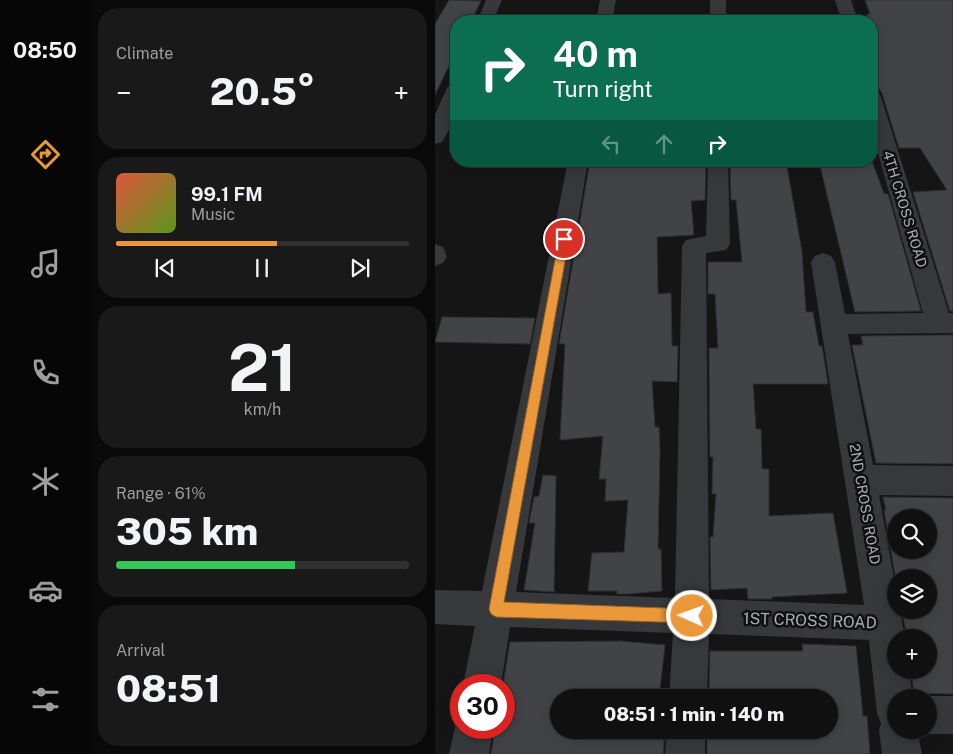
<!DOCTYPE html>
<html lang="en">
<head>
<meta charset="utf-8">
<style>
  body { margin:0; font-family:"Public Sans",sans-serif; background:#191919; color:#f1f3f6; height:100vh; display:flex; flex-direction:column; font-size:19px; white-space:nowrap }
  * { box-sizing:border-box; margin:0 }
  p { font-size:16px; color:#9c9d9f }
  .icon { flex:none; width:28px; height:28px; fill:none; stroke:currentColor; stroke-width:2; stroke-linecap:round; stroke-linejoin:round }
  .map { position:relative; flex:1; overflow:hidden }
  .sheet { display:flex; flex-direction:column; gap:8px; padding:8px; background:#090909; width:345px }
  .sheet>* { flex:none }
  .banner { position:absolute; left:15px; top:15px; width:428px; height:152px; border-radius:20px; box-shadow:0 2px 12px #0003,0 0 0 1px #303030; background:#0b6e4f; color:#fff; overflow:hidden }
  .fabs { position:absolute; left:452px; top:509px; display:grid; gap:10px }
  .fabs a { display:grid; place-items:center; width:50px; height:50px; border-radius:50%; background:#101010; box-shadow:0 2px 12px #0003,0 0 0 1px #303030; font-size:25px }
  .speed { position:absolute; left:15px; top:674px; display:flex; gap:10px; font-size:25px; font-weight:700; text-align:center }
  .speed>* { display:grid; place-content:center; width:65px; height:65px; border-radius:50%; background:#101010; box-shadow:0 2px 12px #0003,0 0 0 1px #303030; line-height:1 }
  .speed .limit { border:8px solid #d22; background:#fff; color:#111 }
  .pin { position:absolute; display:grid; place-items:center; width:42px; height:42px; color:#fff; margin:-21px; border:2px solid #fff; border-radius:50%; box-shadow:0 1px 5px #0007 }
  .me { position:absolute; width:55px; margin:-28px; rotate:272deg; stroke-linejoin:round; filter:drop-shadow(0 0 4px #0008) }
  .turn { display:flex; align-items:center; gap:18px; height:105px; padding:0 20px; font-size:22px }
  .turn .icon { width:65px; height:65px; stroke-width:2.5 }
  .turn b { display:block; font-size:35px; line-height:42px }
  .lanes { display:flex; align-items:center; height:48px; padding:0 20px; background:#0003; justify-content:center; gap:25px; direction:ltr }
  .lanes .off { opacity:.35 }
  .big { font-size:38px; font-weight:800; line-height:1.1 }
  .sheet .widget { flex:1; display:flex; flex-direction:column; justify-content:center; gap:8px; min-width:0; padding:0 18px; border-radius:20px; background:#191919 }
  .sheet .dial { align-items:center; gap:0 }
  .dial b { font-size:65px; line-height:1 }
  .song { display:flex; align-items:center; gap:15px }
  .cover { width:60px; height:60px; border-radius:8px; background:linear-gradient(135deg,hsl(10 70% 55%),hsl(90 70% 35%)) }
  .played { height:5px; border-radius:2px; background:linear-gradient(90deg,#ea983a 55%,#303030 55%) }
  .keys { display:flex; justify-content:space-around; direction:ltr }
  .heat { display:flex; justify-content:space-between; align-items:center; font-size:28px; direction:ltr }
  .charge { height:8px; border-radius:4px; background:linear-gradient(90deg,#34c759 61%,#303030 0) }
  .trip { position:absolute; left:115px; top:689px; width:288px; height:50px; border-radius:25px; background:#101010; box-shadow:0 2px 12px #0003,0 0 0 1px #303030; font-weight:800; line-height:50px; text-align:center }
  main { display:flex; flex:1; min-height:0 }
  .tab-bar { display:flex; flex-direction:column; width:90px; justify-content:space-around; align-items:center; background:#060606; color:#9c9d9f }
  .tab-bar .icon { width:35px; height:35px }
  .tab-bar .on { color:#ea983a }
  .tab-bar b { font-size:22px; color:#f1f3f6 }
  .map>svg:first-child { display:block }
  .building { fill:#414346; stroke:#2f2f32; fill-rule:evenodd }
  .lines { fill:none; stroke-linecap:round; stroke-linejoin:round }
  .street { fill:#36383b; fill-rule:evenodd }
  .route { fill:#ea983a; stroke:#986326 }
  .labels { text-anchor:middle; stroke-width:5; stroke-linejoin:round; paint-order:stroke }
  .street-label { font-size:14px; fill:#a7aeb6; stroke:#101011 }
  .near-street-label { font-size:16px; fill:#a7aeb6; stroke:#101011 }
</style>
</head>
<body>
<main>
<nav class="tab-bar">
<b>08:50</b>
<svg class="icon on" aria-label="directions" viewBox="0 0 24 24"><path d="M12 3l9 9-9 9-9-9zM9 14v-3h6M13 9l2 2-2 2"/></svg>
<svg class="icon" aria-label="music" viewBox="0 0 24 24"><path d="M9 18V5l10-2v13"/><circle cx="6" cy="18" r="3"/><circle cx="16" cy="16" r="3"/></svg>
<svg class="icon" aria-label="phone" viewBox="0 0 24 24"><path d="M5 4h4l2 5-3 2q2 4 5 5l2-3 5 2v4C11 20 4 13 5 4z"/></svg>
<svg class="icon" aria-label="climate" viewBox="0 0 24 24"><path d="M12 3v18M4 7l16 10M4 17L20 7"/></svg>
<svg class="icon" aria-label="car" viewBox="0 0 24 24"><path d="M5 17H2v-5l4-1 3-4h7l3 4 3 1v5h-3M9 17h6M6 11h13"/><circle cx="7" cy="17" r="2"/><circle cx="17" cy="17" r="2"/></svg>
<svg class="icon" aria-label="filters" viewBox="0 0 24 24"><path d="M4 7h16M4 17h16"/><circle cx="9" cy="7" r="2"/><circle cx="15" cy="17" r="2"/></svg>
</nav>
<section class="sheet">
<div class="widget"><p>Climate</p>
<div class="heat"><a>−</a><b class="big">20.5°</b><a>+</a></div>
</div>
<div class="widget">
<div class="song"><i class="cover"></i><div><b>99.1 FM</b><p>Music</p></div></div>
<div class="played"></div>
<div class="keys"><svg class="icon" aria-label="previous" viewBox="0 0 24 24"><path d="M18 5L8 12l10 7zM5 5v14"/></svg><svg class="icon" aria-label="pause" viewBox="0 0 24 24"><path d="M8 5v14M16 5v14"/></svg><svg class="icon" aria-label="next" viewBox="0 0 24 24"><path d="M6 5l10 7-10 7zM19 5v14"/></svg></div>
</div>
<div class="widget dial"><b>21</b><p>km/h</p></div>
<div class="widget"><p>Range · 61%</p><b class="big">305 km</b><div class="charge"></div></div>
<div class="widget"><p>Arrival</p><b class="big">08:51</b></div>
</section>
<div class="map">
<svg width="518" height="754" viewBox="0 0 518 754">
  <rect width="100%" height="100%" fill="#151516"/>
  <g class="building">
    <polygon points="14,0 46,1 36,21 21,21 21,51 0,95 0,24"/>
    <polygon points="430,0 518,0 518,311 515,311 478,192 512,190 485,148 464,148 447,93 444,88 436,86 436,21 428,21 428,19 433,19 432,14 435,14"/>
    <polygon points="155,161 271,161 270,200 256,201 259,235 222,237 223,294 236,293 237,346 243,346 242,382 217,381 220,427 224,427 225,449 223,549 226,549 227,591 192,594 182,594 182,591 153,591 157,553 189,552 193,500 170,501 171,479 164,479 168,436 125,440 130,344 124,344"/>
    <polygon points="295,161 351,161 367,252 371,312 378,312 384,346 387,346 393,384 318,384 321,429 326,429 327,469 334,469 334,516 398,513 412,593 337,597 337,599 313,599 312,588 276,590 275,537 278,537 281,494 277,494 278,457 275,457 274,348 283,348 280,294 273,294 273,262 307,262 301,200 296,200"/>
    <polygon points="384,161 437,161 449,194 453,194 486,311 420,312"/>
    <polygon points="7,317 100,318 95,344 0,342"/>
    <polygon points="518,335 518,464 441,463 417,345 428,345 426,336"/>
    <polygon points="108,475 121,476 119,592 89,590 100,523 94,523 99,497 104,496"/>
    <path d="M448 497 518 498V694L479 693 476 670H494V638H472L467 610H494V578H461V580L449 510H451ZM461 518H494V550H461Z"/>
    <polygon points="185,641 230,645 224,698 124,698 124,730 230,730 228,754 56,754 60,728 69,728 68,685 75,642"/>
    <polygon points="367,644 421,646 428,716 432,716 435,754 272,754 272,730 394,730 394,698 274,698 275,651 368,651"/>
  </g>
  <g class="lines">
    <g class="street">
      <polygon points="51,0 67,0 58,21 42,21"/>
      <polygon points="165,0 181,0 177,21 161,21"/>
      <rect x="275" y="0" width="16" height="21"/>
      <polygon points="400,0 416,0 423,21 407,21"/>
      <path d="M21 82C22 104 19 124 7 142L0 144V115L12 88 15 84Z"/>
      <polygon points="436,88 443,90 445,94 514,313 518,313 518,333 413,334 438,465 518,466 518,496 444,495 461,589 461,610 465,610 470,638 461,638 461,670 474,670 478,698 461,698 461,730 482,730 487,754 447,754 444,730 446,724 442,713 434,640 274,634 272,698 234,698 238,633 75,627 66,685 28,685 40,626 0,624 0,590 47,591 133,161 153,161 81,592 240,598 247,246 251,240 271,236 273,161 293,161 295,244 291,250 271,253 274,599 429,605 376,262 380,256 388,253 396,256 400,262 410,314 488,313 436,128"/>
      <polygon points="0,244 8,247 12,257 8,263 0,266"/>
      <polygon points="494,696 518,696 518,734 494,734 484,730 494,730 494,698 490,698"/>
      <polygon points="25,714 26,728 58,728 54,754 14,754 20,728"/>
      <polygon points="232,730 270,730 270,754 230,754"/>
    </g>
  </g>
  <polygon class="route" points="129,236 134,239 69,602 257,609 262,611 264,616 262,621 257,623 61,617 56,614 54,609 124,239"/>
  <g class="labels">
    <g class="street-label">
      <text transform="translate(470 209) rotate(73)" y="5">4TH CROSS ROAD</text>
      <text transform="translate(430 504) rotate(80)" y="5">2ND CROSS ROAD</text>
    </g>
    <g class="near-street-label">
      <text transform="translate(375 620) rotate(2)" y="6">1ST CROSS ROAD</text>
    </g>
  </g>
</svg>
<div class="fabs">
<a><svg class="icon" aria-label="search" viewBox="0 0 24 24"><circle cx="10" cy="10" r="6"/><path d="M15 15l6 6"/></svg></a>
<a><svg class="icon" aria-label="layers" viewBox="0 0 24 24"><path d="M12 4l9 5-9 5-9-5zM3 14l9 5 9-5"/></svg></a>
<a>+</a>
<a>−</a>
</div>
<div class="speed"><div class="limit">30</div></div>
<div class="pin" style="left:129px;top:239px;background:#d93025"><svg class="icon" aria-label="arrive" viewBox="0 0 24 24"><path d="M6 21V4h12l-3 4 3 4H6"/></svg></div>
<svg class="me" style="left:257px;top:616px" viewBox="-20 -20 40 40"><circle r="17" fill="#ea983a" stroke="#fff" stroke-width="3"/><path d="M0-11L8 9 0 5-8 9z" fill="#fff"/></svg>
<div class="trip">08:51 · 1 min · 140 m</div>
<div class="banner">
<div class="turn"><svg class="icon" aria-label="right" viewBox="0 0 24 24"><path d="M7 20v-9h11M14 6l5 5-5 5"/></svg><div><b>40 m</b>Turn right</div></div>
<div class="lanes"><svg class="icon off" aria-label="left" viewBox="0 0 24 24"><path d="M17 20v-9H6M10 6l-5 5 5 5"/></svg><svg class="icon off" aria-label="ahead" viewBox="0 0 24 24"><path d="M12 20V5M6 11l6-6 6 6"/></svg><svg class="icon" aria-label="right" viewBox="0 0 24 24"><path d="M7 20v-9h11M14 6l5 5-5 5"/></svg></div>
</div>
</div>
</main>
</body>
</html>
